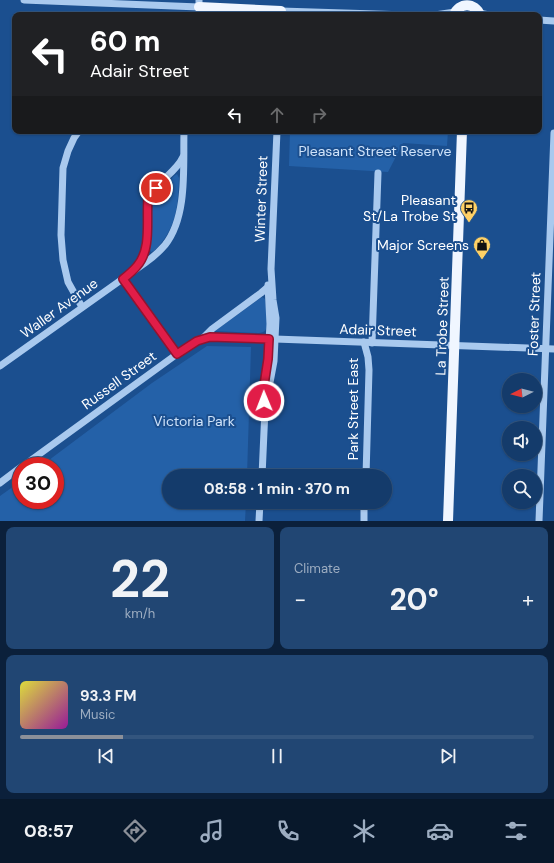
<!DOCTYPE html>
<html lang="en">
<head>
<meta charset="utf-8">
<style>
  body { margin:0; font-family:"DM Sans",sans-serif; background:#214673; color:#f1f3f6; height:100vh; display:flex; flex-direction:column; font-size:15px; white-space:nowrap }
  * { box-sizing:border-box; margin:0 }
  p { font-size:13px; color:#9dadc1 }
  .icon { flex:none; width:22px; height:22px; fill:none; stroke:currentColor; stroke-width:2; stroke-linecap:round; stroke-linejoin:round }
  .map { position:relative; height:521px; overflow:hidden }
  .sheet { display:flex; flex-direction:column; gap:6px; padding:6px; background:#0b203b; flex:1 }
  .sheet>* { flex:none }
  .top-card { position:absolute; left:12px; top:12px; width:530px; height:122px; border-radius:8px; box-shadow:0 1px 3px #0004,0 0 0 1px #33557e; background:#202124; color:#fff; overflow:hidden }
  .needle { width:26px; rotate:264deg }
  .tools { position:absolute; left:502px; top:373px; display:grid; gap:8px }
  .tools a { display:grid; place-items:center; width:40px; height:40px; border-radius:50%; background:#143b6b; box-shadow:0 1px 3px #0004,0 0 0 1px #33557e; font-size:20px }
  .speed { position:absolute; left:12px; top:457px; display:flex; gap:8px; font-size:20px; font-weight:700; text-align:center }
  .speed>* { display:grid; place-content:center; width:52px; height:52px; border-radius:50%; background:#143b6b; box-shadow:0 1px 3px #0004,0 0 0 1px #33557e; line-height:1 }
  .speed .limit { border:6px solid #d22; background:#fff; color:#111 }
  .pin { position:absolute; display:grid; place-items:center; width:34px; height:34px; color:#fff; margin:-17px; border:2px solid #fff; border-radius:50%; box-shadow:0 1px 4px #0007 }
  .me { position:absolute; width:44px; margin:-22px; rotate:359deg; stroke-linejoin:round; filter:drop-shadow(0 0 3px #0008) }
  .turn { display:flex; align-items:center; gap:14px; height:84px; padding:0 12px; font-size:18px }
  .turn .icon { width:52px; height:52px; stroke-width:2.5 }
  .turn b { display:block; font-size:28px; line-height:34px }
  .lanes { display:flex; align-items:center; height:38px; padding:0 12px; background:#0003; justify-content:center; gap:20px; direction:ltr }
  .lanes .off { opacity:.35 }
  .big { font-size:30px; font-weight:700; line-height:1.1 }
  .sheet .tile { flex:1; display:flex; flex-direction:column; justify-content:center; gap:6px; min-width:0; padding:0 14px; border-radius:8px; background:#214673 }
  .sheet .dial { align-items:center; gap:0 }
  .dial b { font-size:52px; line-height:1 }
  .song { display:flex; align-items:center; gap:12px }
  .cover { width:48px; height:48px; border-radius:6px; background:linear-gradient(135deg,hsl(60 70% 55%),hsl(300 70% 35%)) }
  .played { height:4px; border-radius:2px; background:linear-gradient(90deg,#8c9099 20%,#33557e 20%) }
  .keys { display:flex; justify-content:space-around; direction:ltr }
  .heat { display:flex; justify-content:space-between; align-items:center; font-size:22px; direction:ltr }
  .sheet .tiles { flex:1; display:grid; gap:6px; grid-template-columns:1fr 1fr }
  .tile:last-child { grid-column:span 2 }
  .trip { position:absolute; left:162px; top:469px; width:230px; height:40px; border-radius:20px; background:#143b6b; box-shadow:0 1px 3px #0004,0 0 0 1px #33557e; font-weight:700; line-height:40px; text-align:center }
  .tab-bar { display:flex; height:64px; justify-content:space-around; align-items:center; background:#08182b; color:#9dadc1 }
  .tab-bar .icon { width:28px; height:28px }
  .tab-bar .current { color:#8c9099 }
  .tab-bar b { font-size:18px; color:#f1f3f6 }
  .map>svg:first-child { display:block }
  .green { fill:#2461a8 }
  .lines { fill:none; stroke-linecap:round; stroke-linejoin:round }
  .minor { stroke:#a9c9ee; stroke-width:7 }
  .major { stroke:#f0f6ff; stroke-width:10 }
  .route-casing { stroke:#92132f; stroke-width:10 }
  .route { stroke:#e11d48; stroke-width:7 }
  .labels { text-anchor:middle; stroke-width:4; stroke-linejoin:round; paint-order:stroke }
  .park-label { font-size:14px; fill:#cfe3fa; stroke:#1b4f8f }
  .street-label { font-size:14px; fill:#fff; stroke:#1b4f8f }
  .poi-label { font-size:14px; fill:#fff; stroke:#1b4f8f; text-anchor:end }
</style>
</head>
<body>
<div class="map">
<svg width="554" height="521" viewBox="0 0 554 521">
  <rect width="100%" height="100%" fill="#1b4f8f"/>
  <g class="green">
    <polygon points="290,131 448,131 447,146 403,143 388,172 289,166"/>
    <path d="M177 174 179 178C178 208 176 229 154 251L151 252 150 250 153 197 174 176Z"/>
    <path d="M262 297 265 299C266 306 269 323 266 329 265 332 261 333 258 333L215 331Z"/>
    <polygon points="207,346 251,347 247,476 169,476 169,502 246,502 245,521 0,521 0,496 21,481 21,500 55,500 55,466 41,466 152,383"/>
  </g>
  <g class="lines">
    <g class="minor">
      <polyline points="24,0 199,7 199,0"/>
      <polyline points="479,13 489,15"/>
      <polyline points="281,15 281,11 407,15"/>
      <polyline points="435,15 455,12"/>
      <polyline points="539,20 554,21"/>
      <polyline points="79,131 74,138 68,151 63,168 61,235 63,260 68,282 82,307"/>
      <path d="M138 266C150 248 147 223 148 202 151 184 175 175 183 157"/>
      <polyline points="123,279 177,354"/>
      <polyline points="201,339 210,337 222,337 554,349"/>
      <polyline points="364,342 368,357 369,370 366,476"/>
      <polyline points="372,343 378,173"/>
      <path d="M0 366 145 263C152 258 159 252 165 245 188 216 183 166 184 131"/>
      <polyline points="265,409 274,361 275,339 276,318 273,300 271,269 277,131"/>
      <polyline points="23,466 177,354 203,338 212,329 261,293 268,287"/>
      <polyline points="262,476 265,409 264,385 268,359 270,324 268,285"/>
      <polyline points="0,483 21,467"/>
      <polyline points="259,521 260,502"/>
      <polyline points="364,521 364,502"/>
      <polyline points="539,521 554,133"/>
    </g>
    <g class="major">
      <polyline points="199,7 281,11"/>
      <path d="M454 15C459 2 475 2 480 15"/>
      <polyline points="448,521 462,131"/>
    </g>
  </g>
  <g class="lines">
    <g class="route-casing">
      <path id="route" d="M156 188 151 193 148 199C146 220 152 249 137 266 133 271 128 275 123 279L177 354 197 341 210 337 269 339 268 359 264 385V401"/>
    </g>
    <use href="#route" class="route"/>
  </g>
  <defs>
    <g id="bus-pin" transform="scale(0.9)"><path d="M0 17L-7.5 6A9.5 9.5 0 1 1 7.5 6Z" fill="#ffd166" stroke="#1b4f8f"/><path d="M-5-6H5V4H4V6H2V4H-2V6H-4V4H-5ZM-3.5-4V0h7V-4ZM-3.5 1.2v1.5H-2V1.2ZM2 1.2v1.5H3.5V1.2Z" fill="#111"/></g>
    <g id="shop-pin" transform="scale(0.9)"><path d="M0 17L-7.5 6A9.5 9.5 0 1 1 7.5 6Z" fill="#ffd166" stroke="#1b4f8f"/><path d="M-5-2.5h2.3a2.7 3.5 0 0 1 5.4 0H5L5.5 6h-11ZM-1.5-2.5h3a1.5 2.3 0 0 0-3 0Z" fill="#111"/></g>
  </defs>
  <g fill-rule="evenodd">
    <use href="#bus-pin" x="469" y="208"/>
    <use href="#shop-pin" x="482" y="245"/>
  </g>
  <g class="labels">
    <g class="park-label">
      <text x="375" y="156">Pleasant Street Reserve</text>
      <text x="194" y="426">Victoria Park</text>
    </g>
    <g class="street-label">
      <text transform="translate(261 199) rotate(-88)" y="5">Winter Street</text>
      <text transform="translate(59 308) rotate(-36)" y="5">Waller Avenue</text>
      <text transform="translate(534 314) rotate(-88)" y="5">Foster Street</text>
      <text transform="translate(442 326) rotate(-88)" y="5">La Trobe Street</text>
      <text transform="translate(378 330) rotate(2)" y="5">Adair Street</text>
      <text transform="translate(119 380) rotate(-36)" y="5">Russell Street</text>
      <text transform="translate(353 409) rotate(-90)" y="5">Park Street East</text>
    </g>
    <g class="poi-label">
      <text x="456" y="205">Pleasant<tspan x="456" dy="16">St/La Trobe St</tspan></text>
      <text x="469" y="250">Major Screens</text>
    </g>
  </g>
</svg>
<div class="tools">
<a><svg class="needle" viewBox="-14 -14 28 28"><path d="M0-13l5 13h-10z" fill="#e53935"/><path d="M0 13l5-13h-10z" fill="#9dadc1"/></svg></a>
<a><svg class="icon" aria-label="sound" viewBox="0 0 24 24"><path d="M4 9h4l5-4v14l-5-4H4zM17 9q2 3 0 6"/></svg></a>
<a><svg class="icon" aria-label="search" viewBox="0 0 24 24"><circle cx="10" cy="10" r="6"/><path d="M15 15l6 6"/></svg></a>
</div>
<div class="speed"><div class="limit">30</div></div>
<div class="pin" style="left:156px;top:188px;background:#d93025"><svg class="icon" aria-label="arrive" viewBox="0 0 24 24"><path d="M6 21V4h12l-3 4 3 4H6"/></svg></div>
<svg class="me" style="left:264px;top:401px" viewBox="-20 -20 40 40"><circle r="17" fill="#e11d48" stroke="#fff" stroke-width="3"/><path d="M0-11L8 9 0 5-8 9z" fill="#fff"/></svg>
<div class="trip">08:58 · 1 min · 370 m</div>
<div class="top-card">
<div class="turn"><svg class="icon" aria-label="left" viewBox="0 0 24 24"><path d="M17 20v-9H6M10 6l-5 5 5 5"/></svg><div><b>60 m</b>Adair Street</div></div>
<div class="lanes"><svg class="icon" aria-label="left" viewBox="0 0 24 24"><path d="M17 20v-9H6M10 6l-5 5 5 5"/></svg><svg class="icon off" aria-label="ahead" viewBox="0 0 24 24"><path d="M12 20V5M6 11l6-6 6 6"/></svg><svg class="icon off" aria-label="right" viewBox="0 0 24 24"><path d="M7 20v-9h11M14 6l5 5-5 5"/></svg></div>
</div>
</div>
<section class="sheet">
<div class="tiles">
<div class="tile dial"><b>22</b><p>km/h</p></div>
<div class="tile"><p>Climate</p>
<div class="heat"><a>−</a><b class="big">20°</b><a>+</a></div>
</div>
<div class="tile">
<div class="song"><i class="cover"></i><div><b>93.3 FM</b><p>Music</p></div></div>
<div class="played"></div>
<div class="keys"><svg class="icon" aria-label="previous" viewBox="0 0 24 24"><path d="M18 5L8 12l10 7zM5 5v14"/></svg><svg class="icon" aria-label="pause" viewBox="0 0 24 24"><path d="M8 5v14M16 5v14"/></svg><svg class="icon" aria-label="next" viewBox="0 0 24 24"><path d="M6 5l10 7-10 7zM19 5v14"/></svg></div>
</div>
</div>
</section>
<nav class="tab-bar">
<b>08:57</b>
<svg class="icon current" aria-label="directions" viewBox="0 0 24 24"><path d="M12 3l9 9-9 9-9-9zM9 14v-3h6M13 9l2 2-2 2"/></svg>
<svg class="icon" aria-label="music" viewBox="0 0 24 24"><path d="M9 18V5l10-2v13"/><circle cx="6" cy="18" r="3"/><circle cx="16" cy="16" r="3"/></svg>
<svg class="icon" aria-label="phone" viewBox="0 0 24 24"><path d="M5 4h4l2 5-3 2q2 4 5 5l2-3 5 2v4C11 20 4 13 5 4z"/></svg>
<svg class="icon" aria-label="climate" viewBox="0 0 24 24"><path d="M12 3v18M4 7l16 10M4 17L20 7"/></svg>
<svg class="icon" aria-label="car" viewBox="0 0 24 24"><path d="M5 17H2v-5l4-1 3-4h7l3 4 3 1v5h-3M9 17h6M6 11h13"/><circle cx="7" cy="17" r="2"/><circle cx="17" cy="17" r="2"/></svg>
<svg class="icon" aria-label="filters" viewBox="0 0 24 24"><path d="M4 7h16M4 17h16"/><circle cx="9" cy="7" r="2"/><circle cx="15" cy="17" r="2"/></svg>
</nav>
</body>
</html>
